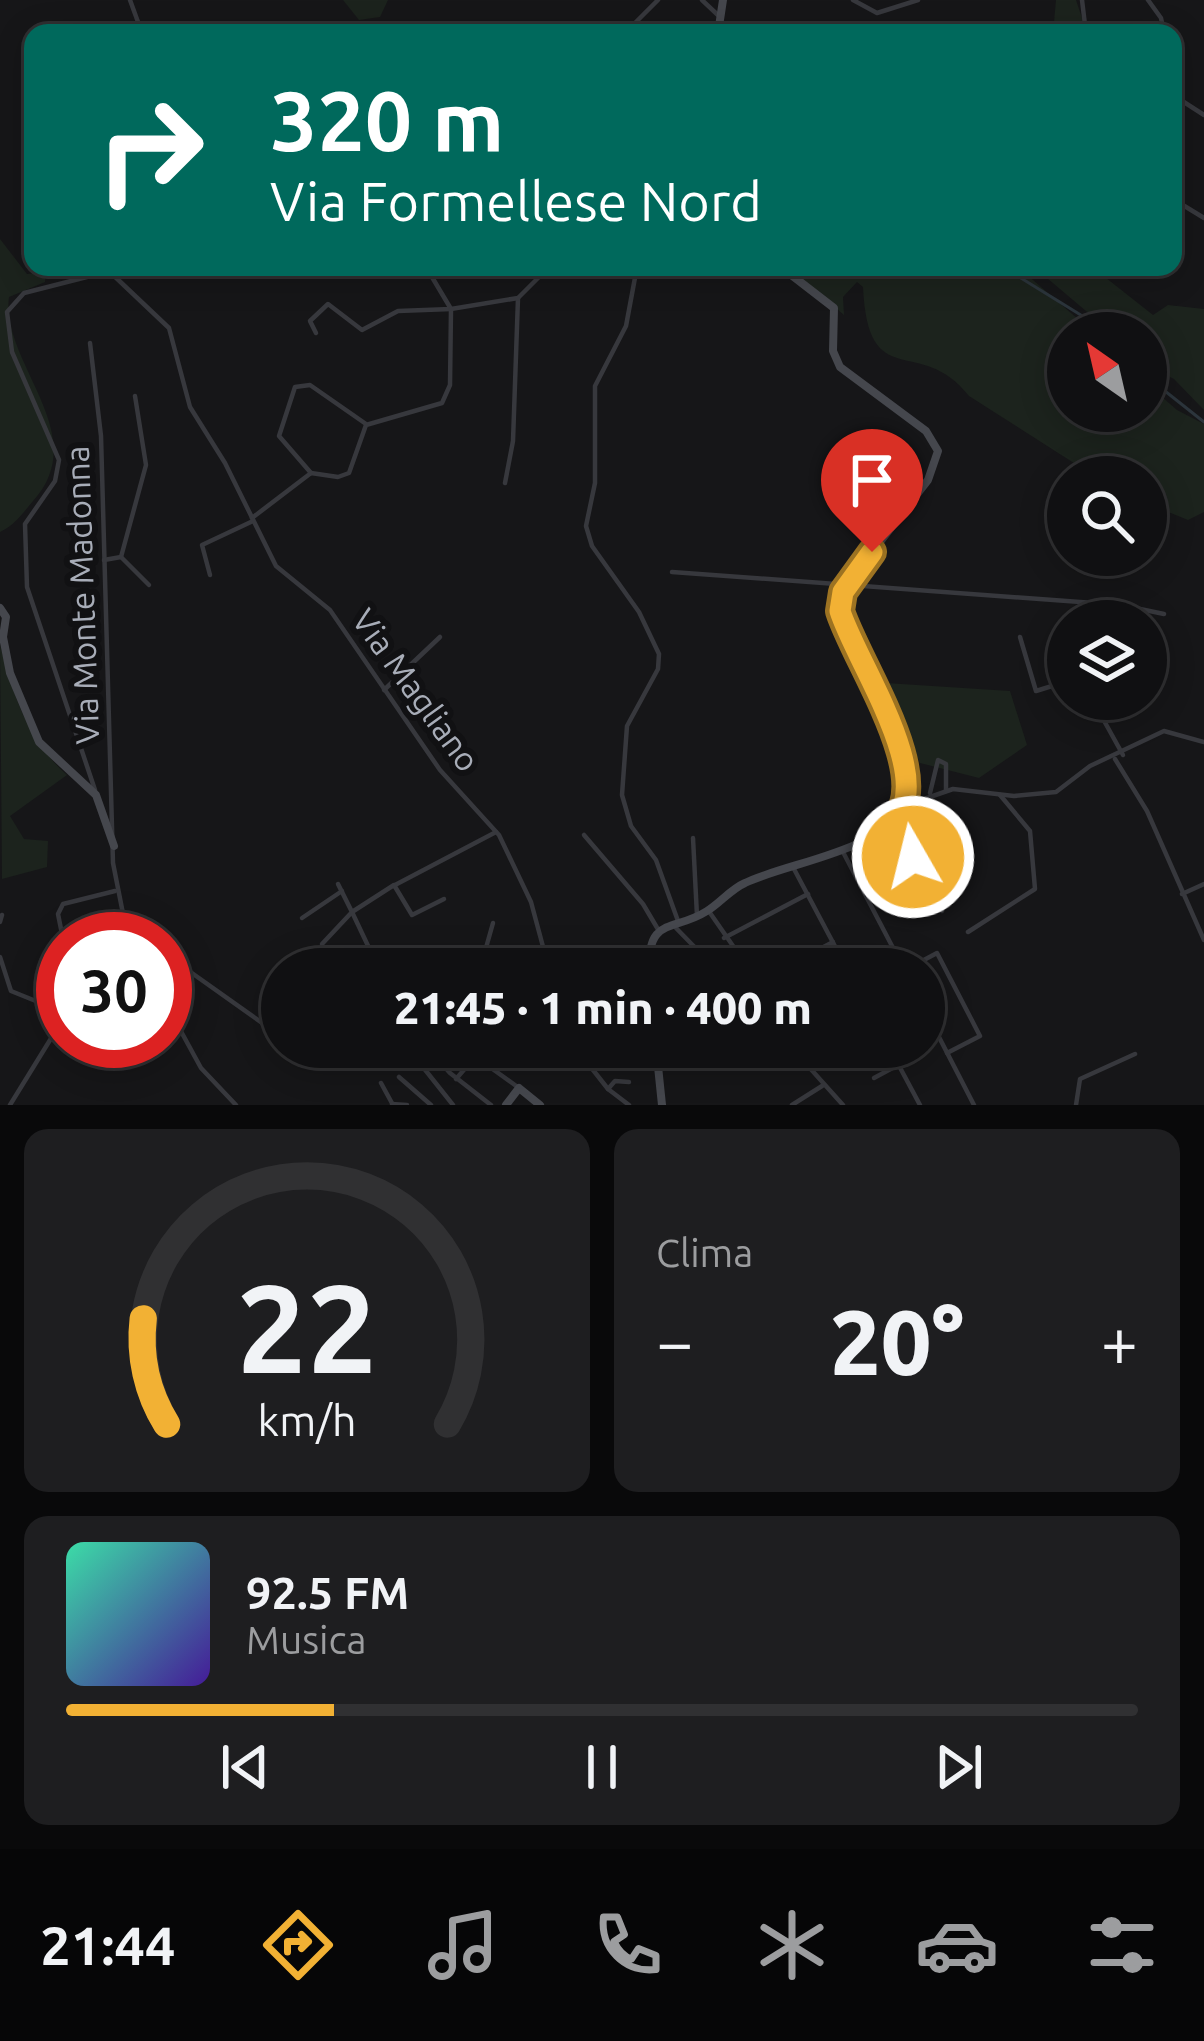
<!DOCTYPE html>
<html lang="it">
<head>
<meta charset="utf-8">
<style>
  body { margin:0; font-family:Ubuntu,sans-serif; background:#1e1e20; color:#f1f3f6; height:100vh; display:flex; flex-direction:column; font-size:45px; white-space:nowrap }
  * { box-sizing:border-box; margin:0 }
  p { font-size:39px; color:#9c9d9f }
  .icon { flex:none; width:66px; height:66px; fill:none; stroke:currentColor; stroke-width:2; stroke-linecap:round; stroke-linejoin:round }
  .map { position:relative; height:1105px; overflow:hidden }
  .side { display:flex; flex-direction:column; gap:24px; padding:24px; background:#09090a; flex:1 }
  .side>* { flex:none }
  .hud { position:absolute; left:24px; top:24px; width:1158px; height:252px; border-radius:24px; box-shadow:0 6px 30px #0003,0 0 0 3px #303032; background:#00695c; color:#fff; overflow:hidden }
  .needle { width:78px; rotate:326deg }
  .controls { position:absolute; left:1047px; top:312px; display:grid; gap:24px }
  .controls a { display:grid; place-items:center; width:120px; height:120px; border-radius:50%; background:#101012; box-shadow:0 6px 30px #0003,0 0 0 3px #303032; font-size:60px }
  .speed { position:absolute; left:36px; top:912px; display:flex; gap:24px; font-size:60px; font-weight:700; text-align:center }
  .speed>* { display:grid; place-content:center; width:156px; height:156px; border-radius:50%; background:#101012; box-shadow:0 6px 30px #0003,0 0 0 3px #303032; line-height:1 }
  .speed .limit { border:18px solid #d22; background:#fff; color:#111 }
  .pin { position:absolute; display:grid; place-items:center; width:102px; height:102px; color:#fff; margin:-123px -51px; border-radius:50% 50% 50% 0; rotate:-45deg; box-shadow:0 0 12px #0007 }
  .pin .icon { rotate:45deg }
  .me { position:absolute; width:132px; margin:-66px; rotate:352deg; stroke-linejoin:round; filter:drop-shadow(0 0 9px #0008) }
  .turn { display:flex; align-items:center; gap:42px; height:252px; padding:0 48px; font-size:54px }
  .turn .icon { width:156px; height:156px; stroke-width:2.5 }
  .turn b { display:block; font-size:84px; line-height:102px }
  .big { font-size:90px; font-weight:800; line-height:1.1 }
  .side .widget { flex:1; display:flex; flex-direction:column; justify-content:center; gap:18px; min-width:0; padding:0 42px; border-radius:24px; background:#1e1e20 }
  .side .dial { align-items:center; gap:0 }
  .dial svg { height:312px; overflow:visible; fill:none; stroke:#303032; stroke-width:7; stroke-linecap:round; text-anchor:middle }
  .dial text { fill:#f1f3f6; stroke:none }
  .song { display:flex; align-items:center; gap:36px }
  .cover { width:144px; height:144px; border-radius:18px; background:linear-gradient(135deg,hsl(160 70% 55%),hsl(260 70% 35%)) }
  .played { height:12px; border-radius:6px; background:linear-gradient(90deg,#f2b134 25%,#303032 25%) }
  .keys { display:flex; justify-content:space-around; direction:ltr }
  .heat { display:flex; justify-content:space-between; align-items:center; font-size:66px; direction:ltr }
  .side .tiles { flex:1; display:grid; gap:24px; grid-template-columns:1fr 1fr }
  .widget:last-child { grid-column:span 2 }
  .trip { position:absolute; left:261px; top:948px; width:684px; height:120px; border-radius:60px; background:#101012; box-shadow:0 6px 30px #0003,0 0 0 3px #303032; font-weight:800; line-height:120px; text-align:center }
  .tab-bar { display:flex; height:192px; justify-content:space-around; align-items:center; background:#060607; color:#9c9d9f }
  .tab-bar .icon { width:84px; height:84px }
  .tab-bar .active { color:#f2b134 }
  .tab-bar b { font-size:54px; color:#f1f3f6 }
  .map>svg:first-child { display:block }
  .green { fill:#1c231d }
  .lines { fill:none; stroke-linecap:round; stroke-linejoin:round }
  .stream { stroke:#2c353c; stroke-width:3 }
  .street { stroke:#37383d; stroke-width:4.5 }
  .secondary { stroke:#45474d; stroke-width:8 }
  .route-casing { stroke:#9d7322; stroke-width:30 }
  .route { stroke:#f2b134; stroke-width:21 }
  .labels { text-anchor:middle; stroke-width:12; stroke-linejoin:round; paint-order:stroke }
  .street-label { font-size:33px; fill:#a8adb8; stroke:#111113 }
</style>
</head>
<body>
<div class="map">
<svg width="1204" height="1105" viewBox="0 0 1204 1105">
  <rect width="100%" height="100%" fill="#161618"/>
  <g class="green">
    <polygon points="343,0 388,0 380,17 359,20"/>
    <polygon points="1056,0 1076,0 1087,33 1053,33"/>
    <path d="M0 239 27 274 46 272 45 282 9 297C0 363 94 434 33 501 21 515 16 524 0 532Z"/>
    <path d="M788 267H1018L1094 333H1068V411H1146V383L1177 410 1204 424V512L1188 520 1161 509 1146 514V477H1077V465L969 396C920 333 868 396 863 287L857 282 843 297 844 315Z"/>
    <polygon points="1034,267 1103,267 1101,274 1153,315 1168,305 1204,309 1204,410 1174,379 1146,365 1146,333 1112,333"/>
    <path d="M0 645C12 693 29 742 67 775L10 816 24 839 48 841 47 867 2 879Z"/>
    <polygon points="886,683 1010,691 1027,745 979,778 920,763"/>
  </g>
  <g class="lines">
    <g class="stream">
      <polyline points="1003,267 1084,317 1098,333"/>
      <polyline points="1146,376 1204,422"/>
    </g>
    <g class="street">
      <polyline points="130,0 142,33"/>
      <polyline points="702,0 720,17"/>
      <polyline points="853,0 877,13 918,0"/>
      <polyline points="1082,0 1086,33"/>
      <polyline points="1148,0 1161,18 1164,33"/>
      <polyline points="625,33 658,0"/>
      <polyline points="1173,95 1204,115"/>
      <polyline points="1173,199 1204,218"/>
      <polyline points="637,267 626,326 595,386 595,483 586,526 592,546 639,612 659,654 658,669 627,726 622,795 631,826 656,860 678,921"/>
      <polyline points="111,273 169,328 190,407 225,463 276,566 330,610 440,770 499,835 531,902 549,969"/>
      <polyline points="316,333 310,321 328,304 362,330 398,311 451,309 426,267"/>
      <polyline points="90,343 101,436 113,863 128,939"/>
      <polyline points="311,473 279,436 295,387 310,385 366,424"/>
      <polyline points="505,483 513,441 518,298"/>
      <polyline points="252,518 311,473 338,477 349,473 366,425 442,403 450,385 451,309 518,298 549,267"/>
      <polyline points="121,557 146,465 135,396"/>
      <polyline points="104,560 121,557 149,585"/>
      <polyline points="672,572 1121,605 1164,614"/>
      <polyline points="210,575 202,545 253,521"/>
      <polyline points="1020,637 1036,691 1068,681"/>
      <polyline points="384,690 440,637"/>
      <polyline points="1092,699 1123,755"/>
      <polyline points="1115,759 1147,811 1204,940"/>
      <polyline points="95,790 27,587 25,524 55,481 59,460 12,352 7,312 24,293 126,267"/>
      <polyline points="930,793 938,760 946,764 946,790"/>
      <polyline points="907,805 953,789 1014,796 1056,792 1090,766 1164,731 1204,742"/>
      <polyline points="894,821 942,911"/>
      <polyline points="584,835 643,904 659,931"/>
      <polyline points="693,838 697,916"/>
      <polyline points="843,852 904,969"/>
      <polyline points="794,869 847,969"/>
      <polyline points="395,885 496,832"/>
      <polyline points="1182,894 1204,884"/>
      <polyline points="708,910 749,969"/>
      <polyline points="302,918 342,891"/>
      <polyline points="0,922 2,915"/>
      <polyline points="126,925 146,939"/>
      <polyline points="676,928 716,969"/>
      <polyline points="968,932 1035,889 1030,831 1000,795"/>
      <polyline points="724,938 808,894"/>
      <polyline points="63,939 58,914 63,904 115,891"/>
      <polyline points="322,944 352,912 338,884"/>
      <polyline points="165,954 282,1037"/>
      <polyline points="0,957 11,991 63,1012"/>
      <polyline points="379,969 352,912 394,885 412,915 444,899"/>
      <polyline points="480,969 493,923"/>
      <polyline points="782,969 833,942"/>
      <polyline points="907,969 937,953 980,1036 947,1053"/>
      <polyline points="165,1002 201,1068 236,1105"/>
      <polyline points="924,1008 974,1105"/>
      <polyline points="297,1047 332,1056 386,1047"/>
      <polyline points="407,1047 453,1105"/>
      <polyline points="427,1047 450,1073 491,1105"/>
      <polyline points="462,1047 519,1088"/>
      <polyline points="575,1047 608,1089 629,1105"/>
      <polyline points="791,1047 843,1105"/>
      <polyline points="889,1047 920,1105"/>
      <polyline points="444,1055 463,1069"/>
      <polyline points="846,1059 868,1047"/>
      <polyline points="399,1077 431,1105"/>
      <polyline points="874,1078 898,1065"/>
      <polyline points="456,1079 475,1057"/>
      <polyline points="381,1083 393,1105"/>
      <polyline points="608,1089 615,1081 629,1082"/>
      <polyline points="392,1104 407,1105"/>
      <polyline points="10,1105 63,1019"/>
      <polyline points="792,1105 822,1086"/>
      <polyline points="1076,1105 1080,1079 1135,1054"/>
    </g>
    <g class="secondary">
      <polyline points="718,33 723,0"/>
      <polyline points="0,608 6,617 3,637 10,673 39,742 96,795 114,846"/>
      <path d="M649 969C648 916 674 932 707 911 720 903 731 889 745 883 788 862 887 851 908 801L905 774 888 719 842 619 845 587 928 480 938 451 926 431 840 367 833 351 834 308 781 267"/>
      <polyline points="656,1047 662,1105"/>
      <polyline points="506,1105 519,1088 540,1105"/>
    </g>
  </g>
  <g class="lines">
    <g class="route-casing">
      <path id="route" d="M872 552 843 592 840 611C855 660 937 778 894 821L913 857"/>
    </g>
    <use href="#route" class="route"/>
  </g>
  <g class="labels">
    <g class="street-label">
      <text transform="translate(82 595) rotate(-92)" y="12">Via Monte Madonna</text>
      <text transform="translate(416 690) rotate(54)" y="12">Via Magliano</text>
    </g>
  </g>
</svg>
<div class="controls">
<a><svg class="needle" viewBox="-14 -14 28 28"><path d="M0-13l5 13h-10z" fill="#e53935"/><path d="M0 13l5-13h-10z" fill="#9c9d9f"/></svg></a>
<a><svg class="icon" aria-label="search" viewBox="0 0 24 24"><circle cx="10" cy="10" r="6"/><path d="M15 15l6 6"/></svg></a>
<a><svg class="icon" aria-label="layers" viewBox="0 0 24 24"><path d="M12 4l9 5-9 5-9-5zM3 14l9 5 9-5"/></svg></a>
</div>
<div class="speed"><div class="limit">30</div></div>
<div class="pin" style="left:872px;top:552px;background:#d93025"><svg class="icon" aria-label="arrive" viewBox="0 0 24 24"><path d="M6 21V4h12l-3 4 3 4H6"/></svg></div>
<svg class="me" style="left:913px;top:857px" viewBox="-20 -20 40 40"><circle r="17" fill="#f2b134" stroke="#fff" stroke-width="3"/><path d="M0-11L8 9 0 5-8 9z" fill="#fff"/></svg>
<div class="trip">21:45 · 1 min · 400 m</div>
<div class="hud">
<div class="turn"><svg class="icon" aria-label="right" viewBox="0 0 24 24"><path d="M7 20v-9h11M14 6l5 5-5 5"/></svg><div><b>320 m</b>Via Formellese Nord</div></div>
</div>
</div>
<section class="side">
<div class="tiles">
<div class="widget dial"><svg viewBox="0 0 100 80">
<path d="M14 69A42 42 0 1 1 86 69"/>
<path d="M14 69A42 42 0 0 1 8 42" stroke="#f2b134"/>
<text x="50" y="56" font-size="32" font-weight="700">22</text>
<text x="50" y="72" font-size="11">km/h</text>
</svg></div>
<div class="widget"><p>Clima</p>
<div class="heat"><a>−</a><b class="big">20°</b><a>+</a></div>
</div>
<div class="widget">
<div class="song"><i class="cover"></i><div><b>92.5 FM</b><p>Musica</p></div></div>
<div class="played"></div>
<div class="keys"><svg class="icon" aria-label="previous" viewBox="0 0 24 24"><path d="M18 5L8 12l10 7zM5 5v14"/></svg><svg class="icon" aria-label="pause" viewBox="0 0 24 24"><path d="M8 5v14M16 5v14"/></svg><svg class="icon" aria-label="next" viewBox="0 0 24 24"><path d="M6 5l10 7-10 7zM19 5v14"/></svg></div>
</div>
</div>
</section>
<nav class="tab-bar">
<b>21:44</b>
<svg class="icon active" aria-label="directions" viewBox="0 0 24 24"><path d="M12 3l9 9-9 9-9-9zM9 14v-3h6M13 9l2 2-2 2"/></svg>
<svg class="icon" aria-label="music" viewBox="0 0 24 24"><path d="M9 18V5l10-2v13"/><circle cx="6" cy="18" r="3"/><circle cx="16" cy="16" r="3"/></svg>
<svg class="icon" aria-label="phone" viewBox="0 0 24 24"><path d="M5 4h4l2 5-3 2q2 4 5 5l2-3 5 2v4C11 20 4 13 5 4z"/></svg>
<svg class="icon" aria-label="climate" viewBox="0 0 24 24"><path d="M12 3v18M4 7l16 10M4 17L20 7"/></svg>
<svg class="icon" aria-label="car" viewBox="0 0 24 24"><path d="M5 17H2v-5l4-1 3-4h7l3 4 3 1v5h-3M9 17h6M6 11h13"/><circle cx="7" cy="17" r="2"/><circle cx="17" cy="17" r="2"/></svg>
<svg class="icon" aria-label="filters" viewBox="0 0 24 24"><path d="M4 7h16M4 17h16"/><circle cx="9" cy="7" r="2"/><circle cx="15" cy="17" r="2"/></svg>
</nav>
</body>
</html>
